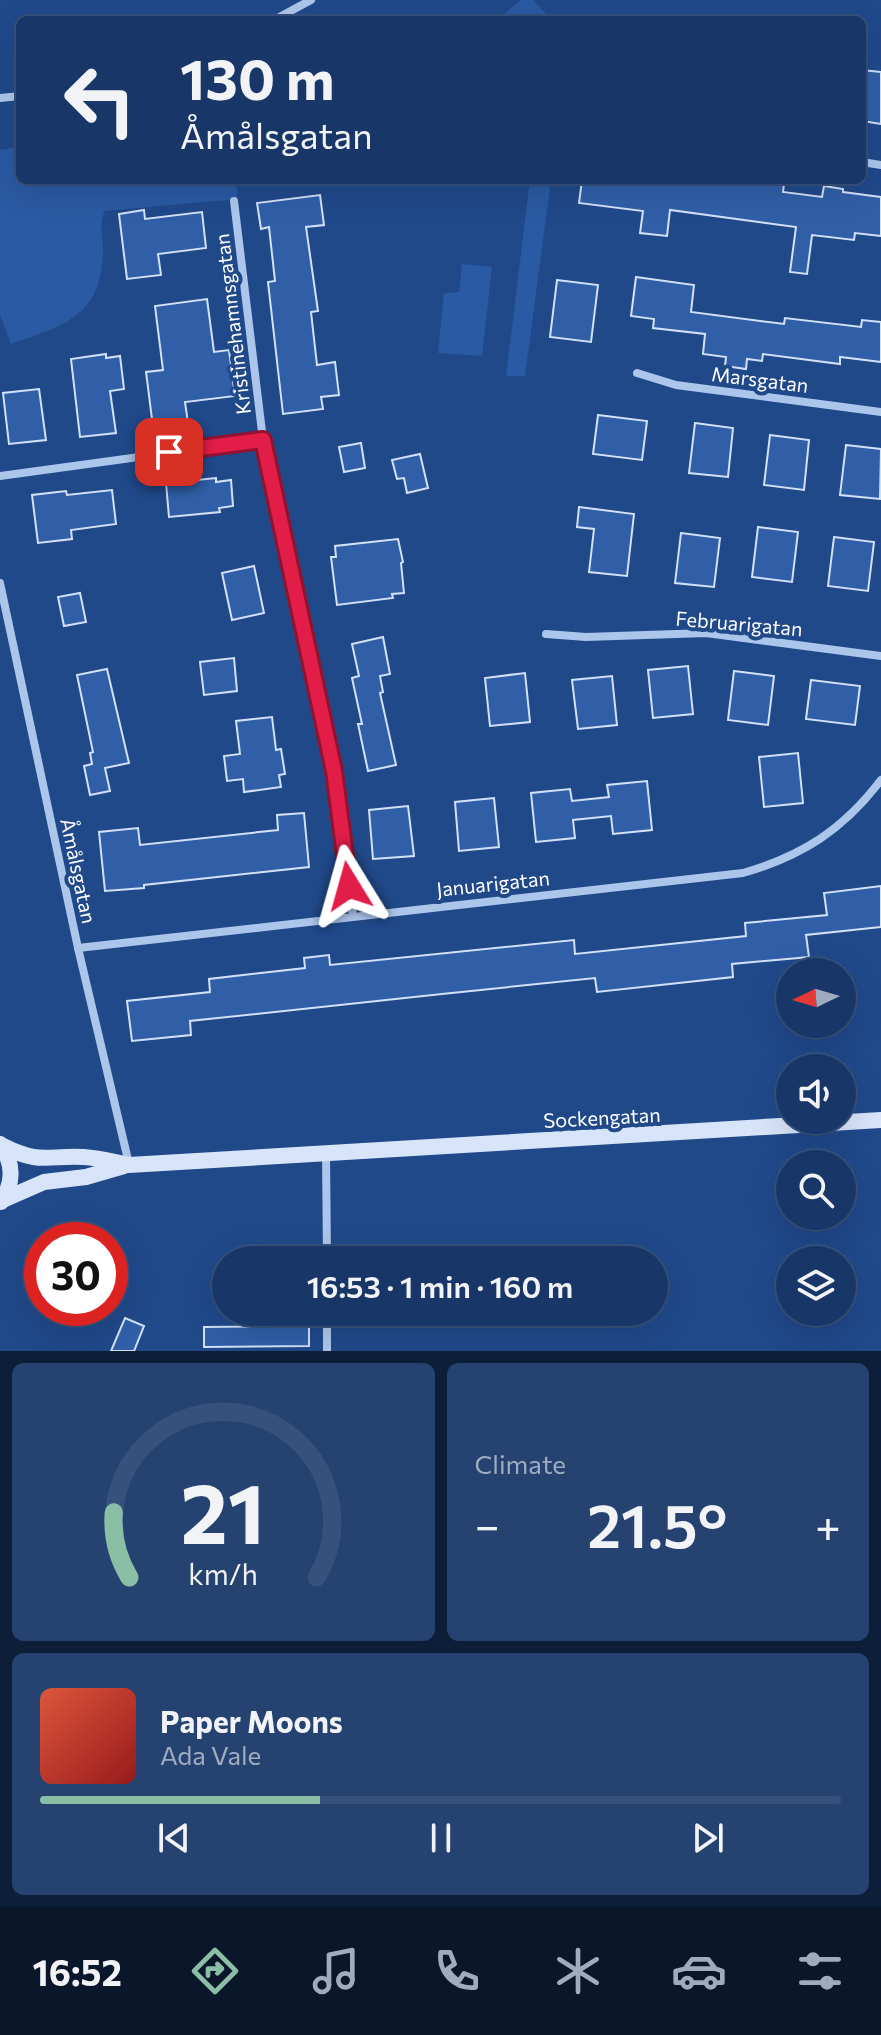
<!DOCTYPE html>
<html lang="en">
<head>
<meta charset="utf-8">
<style>
  body { margin:0; font-family:Commissioner,sans-serif; background:#254271; color:#f1f3f6; height:100vh; display:flex; flex-direction:column; font-size:30px; white-space:nowrap }
  * { box-sizing:border-box; margin:0 }
  p { font-size:26px; color:#9facc0 }
  .icon { flex:none; width:44px; height:44px; fill:none; stroke:currentColor; stroke-width:2; stroke-linecap:round; stroke-linejoin:round }
  .map { position:relative; height:1351px; overflow:hidden }
  .side { display:flex; flex-direction:column; gap:12px; padding:12px; background:#0d1e39; flex:1 }
  .side>* { flex:none }
  .hud { position:absolute; left:16px; top:16px; width:850px; height:168px; border-radius:12px; box-shadow:0 8px 32px #0002,0 0 0 2px #36517c; background:#183768; color:#f1f3f6; overflow:hidden }
  .needle { width:52px; rotate:265deg }
  .controls { position:absolute; left:776px; top:958px; display:grid; gap:16px }
  .controls a { display:grid; place-items:center; width:80px; height:80px; border-radius:50%; background:#183768; box-shadow:0 8px 32px #0002,0 0 0 2px #36517c; font-size:40px }
  .speed { position:absolute; left:24px; top:1222px; display:flex; gap:16px; font-size:40px; font-weight:700; text-align:center }
  .speed>* { display:grid; place-content:center; width:104px; height:104px; border-radius:50%; background:#183768; box-shadow:0 8px 32px #0002,0 0 0 2px #36517c; line-height:1 }
  .speed .limit { border:12px solid #d22; background:#fff; color:#111 }
  .pin { position:absolute; display:grid; place-items:center; width:68px; height:68px; color:#fff; margin:-34px; border-radius:16px; box-shadow:0 4px 12px #0006 }
  .me { position:absolute; width:88px; margin:-44px; rotate:352deg; stroke-linejoin:round; filter:drop-shadow(0 0 6px #0008) }
  .turn { display:flex; align-items:center; gap:28px; height:168px; padding:0 32px; font-size:36px }
  .turn .icon { width:104px; height:104px; stroke-width:2.5 }
  .turn b { display:block; font-size:56px; line-height:68px }
  .big { font-size:60px; font-weight:600; line-height:1.1 }
  .side .tile { flex:1; display:flex; flex-direction:column; justify-content:center; gap:12px; min-width:0; padding:0 28px; border-radius:12px; background:#254271 }
  .side .dial { align-items:center; gap:0 }
  .dial svg { height:208px; overflow:visible; fill:none; stroke:#36517c; stroke-width:7; stroke-linecap:round; text-anchor:middle }
  .dial text { fill:#f1f3f6; stroke:none }
  .song { display:flex; align-items:center; gap:24px }
  .cover { width:96px; height:96px; border-radius:12px; background:linear-gradient(135deg,hsl(10 70% 55%),hsl(0 70% 35%)) }
  .played { height:8px; border-radius:4px; background:linear-gradient(90deg,#8abfa5 35%,#36517c 35%) }
  .keys { display:flex; justify-content:space-around; direction:ltr }
  .heat { display:flex; justify-content:space-between; align-items:center; font-size:44px; direction:ltr }
  .side .tiles { flex:1; display:grid; gap:12px; grid-template-columns:1fr 1fr }
  .tile:last-child { grid-column:span 2 }
  .trip { position:absolute; left:212px; top:1246px; width:456px; height:80px; border-radius:40px; background:#183768; box-shadow:0 8px 32px #0002,0 0 0 2px #36517c; font-weight:600; line-height:80px; text-align:center }
  .menu { display:flex; height:128px; justify-content:space-around; align-items:center; background:#0a162a; color:#9facc0 }
  .menu .icon { width:56px; height:56px }
  .menu .selected { color:#8abfa5 }
  .menu b { font-size:36px; color:#f1f3f6 }
  .map>svg:first-child { display:block }
  .green { fill:#2a5aa3 }
  .building { fill:#305fa8; stroke:#d1e1f8; stroke-width:2 }
  .lines { fill:none; stroke-linecap:round; stroke-linejoin:round }
  .street { stroke:#acc6eb; stroke-width:8 }
  .secondary { stroke:#d8e4f9; stroke-width:16 }
  .route-casing { stroke:#92132f; stroke-width:20 }
  .route { stroke:#e11d48; stroke-width:14 }
  .labels { text-anchor:middle; stroke-width:8; stroke-linejoin:round; paint-order:stroke }
  .street-label { font-size:20px; fill:#fff; stroke:#20498a }
</style>
</head>
<body>
<div class="map">
<svg width="881" height="1351" viewBox="0 0 881 1351">
  <rect width="100%" height="100%" fill="#20498a"/>
  <g class="green">
    <polygon points="521,0 533,0 552,20 496,20"/>
    <path d="M20 147V180H236L238 199 105 211C98 223 103 236 103 248 103 316 65 325 11 344L0 315V150Z"/>
    <polygon points="530,180 551,180 525,376 506,376"/>
    <polygon points="462,264 492,267 482,356 438,353 444,293 459,292"/>
  </g>
  <g class="building">
    <polygon points="862,70 881,72 881,124 862,121"/>
    <polygon points="582,180 752,180 784,184 783,192 822,197 824,186 843,189 843,192 881,197 881,236 855,233 854,240 812,235 807,274 790,272 796,227 670,210 667,236 640,233 643,211 579,203"/>
    <polygon points="320,195 324,225 306,227 318,311 311,312 317,365 335,362 339,395 321,397 323,409 283,414 268,282 275,281 269,227 261,229 257,203"/>
    <polygon points="144,210 145,219 202,212 206,248 158,254 161,275 127,279 119,214"/>
    <polygon points="636,277 694,285 691,312 784,324 785,318 861,327 862,320 881,322 881,362 840,357 840,364 763,354 762,361 747,359 746,369 725,366 726,357 703,354 705,334 653,328 654,319 631,316"/>
    <polygon points="557,280 598,285 591,342 550,337"/>
    <polygon points="207,299 214,352 229,350 235,396 185,402 188,423 153,427 146,372 163,370 155,306"/>
    <polygon points="106,354 106,358 120,356 124,389 110,391 116,433 80,437 71,359"/>
    <polygon points="39,389 46,440 9,444 3,393"/>
    <polygon points="598,415 647,421 642,460 593,454"/>
    <polygon points="695,423 733,428 728,477 689,473"/>
    <polygon points="770,435 809,440 804,490 764,485"/>
    <polygon points="361,443 365,468 344,472 339,447"/>
    <polygon points="846,445 881,449 880,499 840,495"/>
    <polygon points="420,454 428,488 407,493 404,478 397,479 392,460"/>
    <polygon points="216,478 216,482 231,480 233,506 219,508 220,512 169,517 166,483"/>
    <polygon points="112,490 116,524 71,530 72,539 38,543 32,495 66,491 67,495"/>
    <polygon points="579,507 634,514 627,576 589,572 594,529 577,527"/>
    <polygon points="758,527 798,532 792,582 752,577"/>
    <polygon points="681,533 720,538 714,587 675,583"/>
    <polygon points="834,537 874,542 868,591 828,586"/>
    <polygon points="398,539 403,562 401,563 404,593 392,594 393,598 337,605 331,557 336,557 335,546"/>
    <polygon points="254,566 264,613 232,620 222,573"/>
    <polygon points="80,593 86,622 64,626 58,597"/>
    <polygon points="383,637 390,674 380,676 383,692 380,693 396,765 368,771 358,724 362,724 352,678 359,676 352,644"/>
    <polygon points="234,658 237,691 204,695 200,662"/>
    <polygon points="688,666 693,714 653,718 648,670"/>
    <polygon points="107,669 129,763 105,768 110,791 90,795 84,766 92,764 90,753 93,752 77,675"/>
    <polygon points="734,671 774,676 768,725 728,720"/>
    <polygon points="525,673 530,722 490,726 485,678"/>
    <polygon points="612,676 617,725 578,729 572,680"/>
    <polygon points="811,680 860,686 855,725 806,719"/>
    <polygon points="272,717 276,750 281,749 285,774 279,775 281,787 244,792 243,779 227,781 224,756 240,754 236,721"/>
    <polygon points="798,753 803,803 764,807 759,757"/>
    <polygon points="647,781 652,830 613,834 611,816 573,820 575,838 536,842 531,793 570,789 572,801 609,797 607,785"/>
    <polygon points="494,798 499,847 459,851 455,802"/>
    <polygon points="408,806 414,856 373,859 369,810"/>
    <polygon points="304,813 309,867 144,885 144,888 105,891 99,832 138,828 140,845 278,830 277,815"/>
    <polygon points="881,886 881,927 806,935 809,957 732,964 733,977 597,992 595,978 442,994 190,1021 191,1035 132,1041 127,1001 210,992 209,979 305,968 304,958 329,955 330,965 574,940 575,954 746,936 745,923 827,915 824,893"/>
    <polygon points="125,1318 144,1326 134,1351 111,1351"/>
    <polygon points="309,1326 309,1346 204,1347 204,1327"/>
  </g>
  <g class="lines">
    <g class="street">
      <polyline points="274,20 311,0"/>
      <polyline points="0,98 20,96"/>
      <polyline points="862,162 881,165"/>
      <polyline points="234,201 263,440 334,771 353,915"/>
      <polyline points="637,373 676,385 881,412"/>
      <polyline points="0,476 263,440"/>
      <polyline points="0,583 78,948 129,1164"/>
      <polyline points="546,634 586,637 706,633 881,656"/>
      <path d="M78 948 743 873C802 856 843 830 881 780"/>
      <polyline points="326,1154 327,1260"/>
      <polyline points="327,1312 327,1351"/>
    </g>
    <g class="secondary">
      <path d="M0 1144C14 1163 14 1183 1 1202"/>
      <path d="M3 1146C41 1165 47 1155 84 1157 99 1158 114 1162 129 1165L881 1120"/>
      <polyline points="3,1200 44,1182 86,1177 124,1166"/>
    </g>
  </g>
  <g class="lines">
    <g class="route-casing">
      <polyline id="route" points="169,452 263,440 334,771 349,886"/>
    </g>
    <use href="#route" class="route"/>
  </g>
  <g class="labels">
    <g class="street-label">
      <text transform="translate(233 324) rotate(-97)" y="7">Kristinehamnsgatan</text>
      <text transform="translate(760 380) rotate(7)" y="7">Marsgatan</text>
      <text transform="translate(739 624) rotate(5)" y="7">Februarigatan</text>
      <text transform="translate(78 871) rotate(78)" y="7">Åmålsgatan</text>
      <text transform="translate(493 884) rotate(-6)" y="7">Januarigatan</text>
      <text transform="translate(602 1118) rotate(-3)" y="7">Sockengatan</text>
    </g>
  </g>
</svg>
<div class="controls">
<a><svg class="needle" viewBox="-14 -14 28 28"><path d="M0-13l5 13h-10z" fill="#e53935"/><path d="M0 13l5-13h-10z" fill="#9facc0"/></svg></a>
<a><svg class="icon" aria-label="sound" viewBox="0 0 24 24"><path d="M4 9h4l5-4v14l-5-4H4zM17 9q2 3 0 6"/></svg></a>
<a><svg class="icon" aria-label="search" viewBox="0 0 24 24"><circle cx="10" cy="10" r="6"/><path d="M15 15l6 6"/></svg></a>
<a><svg class="icon" aria-label="layers" viewBox="0 0 24 24"><path d="M12 4l9 5-9 5-9-5zM3 14l9 5 9-5"/></svg></a>
</div>
<div class="speed"><div class="limit">30</div></div>
<div class="pin" style="left:169px;top:452px;background:#d93025"><svg class="icon" aria-label="arrive" viewBox="0 0 24 24"><path d="M6 21V4h12l-3 4 3 4H6"/></svg></div>
<svg class="me" style="left:349px;top:886px" viewBox="-20 -20 40 40"><path d="M0-17L14 15 0 8-14 15z" fill="#e11d48" stroke="#fff" stroke-width="4"/></svg>
<div class="trip">16:53 · 1 min · 160 m</div>
<div class="hud">
<div class="turn"><svg class="icon" aria-label="left" viewBox="0 0 24 24"><path d="M17 20v-9H6M10 6l-5 5 5 5"/></svg><div><b>130 m</b>Åmålsgatan</div></div>
</div>
</div>
<section class="side">
<div class="tiles">
<div class="tile dial"><svg viewBox="0 0 100 80">
<path d="M14 69A42 42 0 1 1 86 69"/>
<path d="M14 69A42 42 0 0 1 8 44" stroke="#8abfa5"/>
<text x="50" y="56" font-size="32" font-weight="700">21</text>
<text x="50" y="72" font-size="11">km/h</text>
</svg></div>
<div class="tile"><p>Climate</p>
<div class="heat"><a>−</a><b class="big">21.5°</b><a>+</a></div>
</div>
<div class="tile">
<div class="song"><i class="cover"></i><div><b>Paper Moons</b><p>Ada Vale</p></div></div>
<div class="played"></div>
<div class="keys"><svg class="icon" aria-label="previous" viewBox="0 0 24 24"><path d="M18 5L8 12l10 7zM5 5v14"/></svg><svg class="icon" aria-label="pause" viewBox="0 0 24 24"><path d="M8 5v14M16 5v14"/></svg><svg class="icon" aria-label="next" viewBox="0 0 24 24"><path d="M6 5l10 7-10 7zM19 5v14"/></svg></div>
</div>
</div>
</section>
<nav class="menu">
<b>16:52</b>
<svg class="icon selected" aria-label="directions" viewBox="0 0 24 24"><path d="M12 3l9 9-9 9-9-9zM9 14v-3h6M13 9l2 2-2 2"/></svg>
<svg class="icon" aria-label="music" viewBox="0 0 24 24"><path d="M9 18V5l10-2v13"/><circle cx="6" cy="18" r="3"/><circle cx="16" cy="16" r="3"/></svg>
<svg class="icon" aria-label="phone" viewBox="0 0 24 24"><path d="M5 4h4l2 5-3 2q2 4 5 5l2-3 5 2v4C11 20 4 13 5 4z"/></svg>
<svg class="icon" aria-label="climate" viewBox="0 0 24 24"><path d="M12 3v18M4 7l16 10M4 17L20 7"/></svg>
<svg class="icon" aria-label="car" viewBox="0 0 24 24"><path d="M5 17H2v-5l4-1 3-4h7l3 4 3 1v5h-3M9 17h6M6 11h13"/><circle cx="7" cy="17" r="2"/><circle cx="17" cy="17" r="2"/></svg>
<svg class="icon" aria-label="filters" viewBox="0 0 24 24"><path d="M4 7h16M4 17h16"/><circle cx="9" cy="7" r="2"/><circle cx="15" cy="17" r="2"/></svg>
</nav>
</body>
</html>
